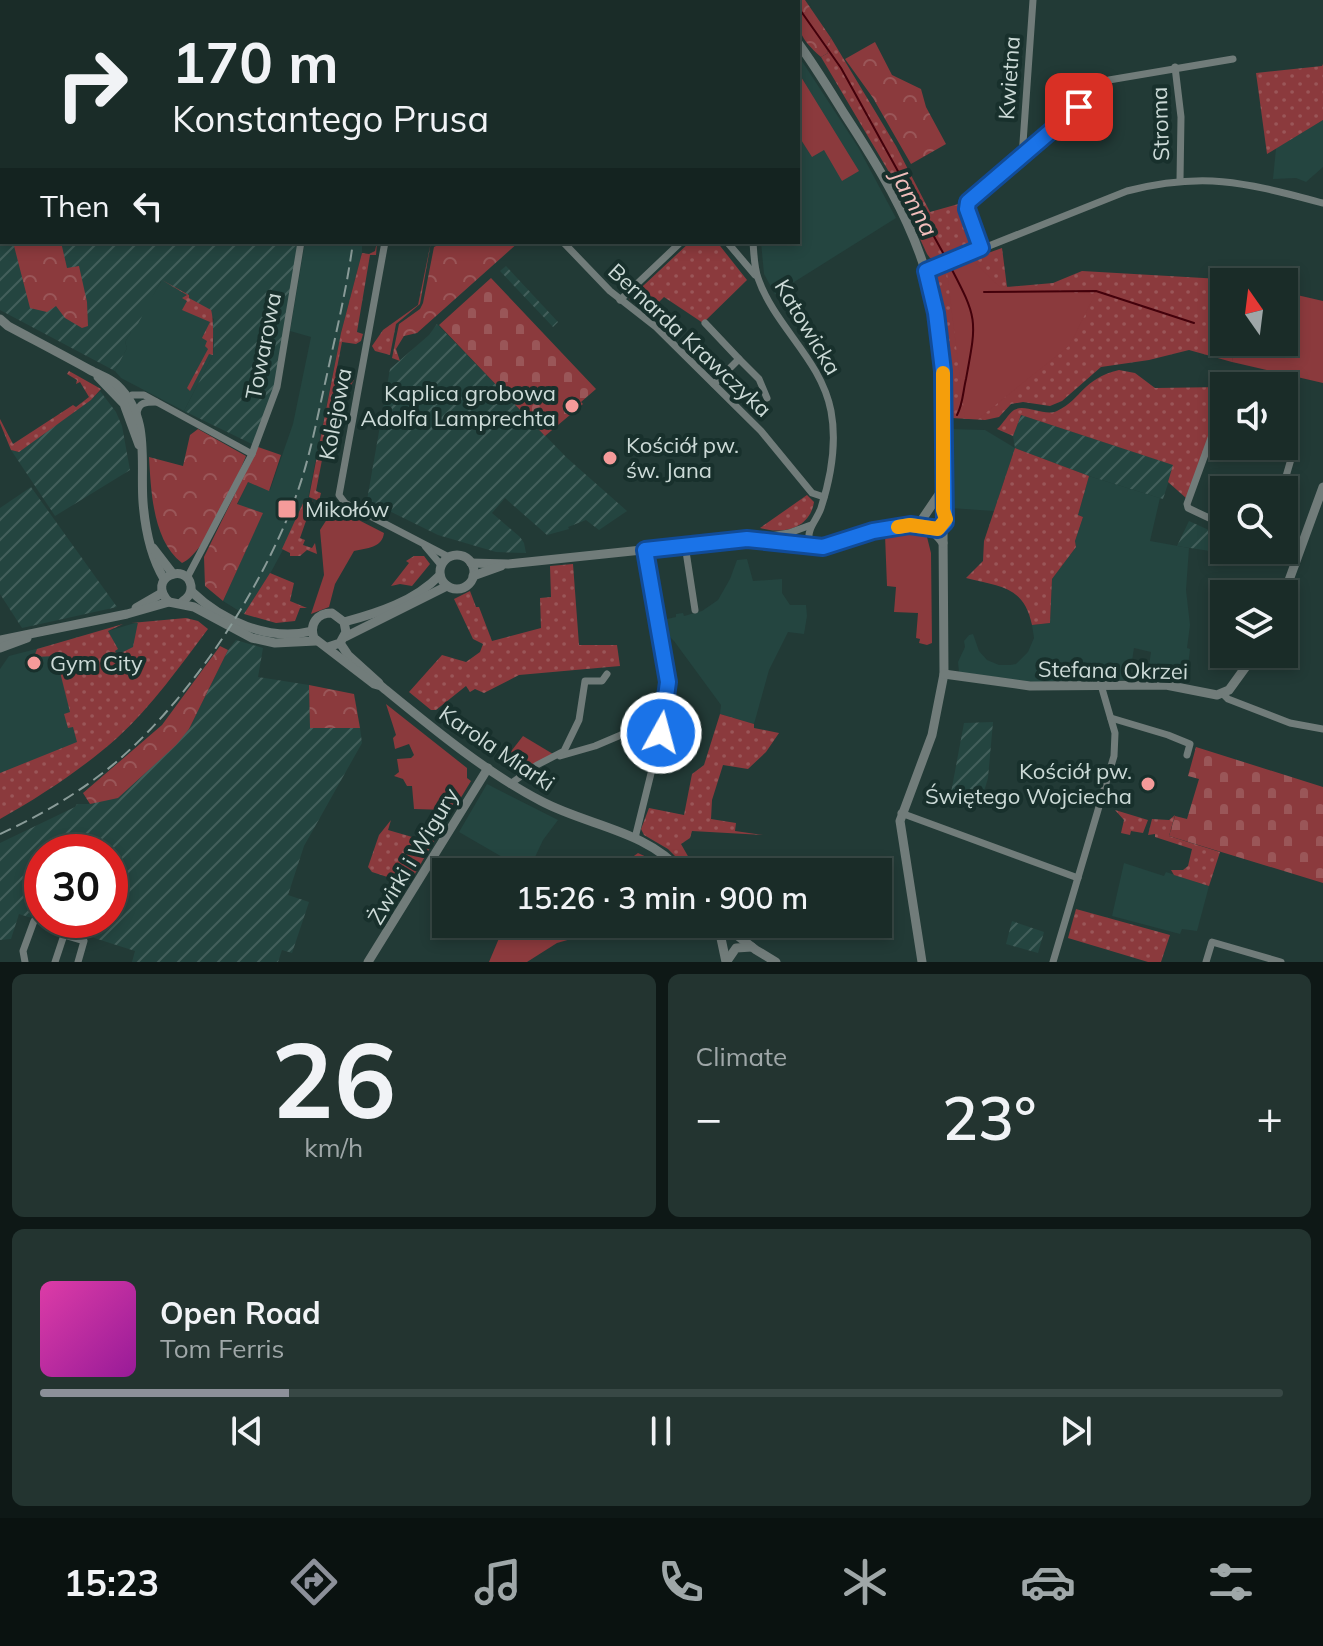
<!DOCTYPE html>
<html lang="en">
<head>
<meta charset="utf-8">
<style>
  body { margin:0; font-family:Mulish,sans-serif; background:#233430; color:#f1f3f6; height:100vh; display:flex; flex-direction:column; font-size:30px; white-space:nowrap }
  * { box-sizing:border-box; margin:0 }
  p { font-size:26px; color:#9fa7a8 }
  .icon { flex:none; width:44px; height:44px; fill:none; stroke:currentColor; stroke-width:2; stroke-linecap:round; stroke-linejoin:round }
  .map { position:relative; height:962px; overflow:hidden }
  .sheet { display:flex; flex-direction:column; gap:12px; padding:12px; background:#0e1816; flex:1 }
  .sheet>* { flex:none }
  .hud { position:absolute; left:0px; top:0px; width:800px; height:244px; box-shadow:0 4px 12px #0003,0 0 0 2px #384845; background:#1a2c28; color:#f1f3f6; overflow:hidden }
  .needle { width:52px; rotate:346deg }
  .controls { position:absolute; left:1210px; top:268px; display:grid; gap:16px }
  .controls a { display:grid; place-items:center; width:88px; height:88px; border-radius:0px; background:#1a2c28; box-shadow:0 4px 12px #0003,0 0 0 2px #384845; font-size:40px }
  .speed { position:absolute; left:24px; top:834px; display:flex; gap:16px; font-size:40px; font-weight:700; text-align:center }
  .speed>* { display:grid; place-content:center; width:104px; height:104px; border-radius:50%; background:#1a2c28; box-shadow:0 4px 12px #0003,0 0 0 2px #384845; line-height:1 }
  .speed .limit { border:12px solid #d22; background:#fff; color:#111 }
  .pin { position:absolute; display:grid; place-items:center; width:68px; height:68px; color:#fff; margin:-34px; border-radius:16px; box-shadow:0 4px 12px #0006 }
  .me { position:absolute; width:88px; margin:-44px; rotate:7deg; stroke-linejoin:round; filter:drop-shadow(0 0 6px #0008) }
  .turn { display:flex; align-items:center; gap:28px; height:168px; padding:0 40px; font-size:36px }
  .turn .icon { width:104px; height:104px; stroke-width:2.5 }
  .turn b { display:block; font-size:56px; line-height:68px }
  .then { display:flex; align-items:center; height:76px; padding:0 40px; background:#0003; gap:16px; font-size:30px }
  .big { font-size:60px; font-weight:600; line-height:1.1 }
  .sheet .widget { flex:1; display:flex; flex-direction:column; justify-content:center; gap:12px; min-width:0; padding:0 28px; border-radius:12px; background:#233430 }
  .sheet .dial { align-items:center; gap:0 }
  .dial b { font-size:104px; line-height:1 }
  .song { display:flex; align-items:center; gap:24px }
  .cover { width:96px; height:96px; border-radius:12px; background:linear-gradient(135deg,hsl(320 70% 55%),hsl(300 70% 35%)) }
  .played { height:8px; border-radius:4px; background:linear-gradient(90deg,#8c9099 20%,#384845 20%) }
  .keys { display:flex; justify-content:space-around; direction:ltr }
  .heat { display:flex; justify-content:space-between; align-items:center; font-size:44px; direction:ltr }
  .sheet .tiles { flex:1; display:grid; gap:12px; grid-template-columns:1fr 1fr }
  .widget:last-child { grid-column:span 2 }
  .trip { position:absolute; left:432px; top:858px; width:460px; height:80px; border-radius:0px; background:#1a2c28; box-shadow:0 4px 12px #0003,0 0 0 2px #384845; font-weight:600; line-height:80px; text-align:center }
  .tab-bar { display:flex; height:128px; justify-content:space-around; align-items:center; background:#0a1210; color:#9fa7a8 }
  .tab-bar .icon { width:56px; height:56px }
  .tab-bar .on { color:#8c9099 }
  .tab-bar b { font-size:36px; color:#f1f3f6 }
  .map>svg:first-child { display:block }
  .built { fill:#244540 }
  .industrial { fill:url(#industrial-furrows); fill-rule:evenodd }
  .grass { fill:url(#grass-dots) }
  .forest { fill:url(#forest-crowns) }
  .cemetery { fill:url(#cemetery-stones) }
  .park { fill:#8b3a3d }
  .lines { fill:none; stroke-linecap:round; stroke-linejoin:round }
  .stream { stroke:#43010b; stroke-width:2 }
  .minor { stroke:#717c7a; stroke-width:7 }
  .tertiary { stroke:#717c7a; stroke-width:9 }
  .rail { stroke:#899b98; stroke-width:2; stroke-dasharray:12 6; stroke-linecap:butt }
  .route-casing { stroke:#114b97; stroke-width:20 }
  .route { stroke:#1a73e8; stroke-width:14 }
  .slow { stroke:#f59e0b; stroke-width:14 }
  .poi-dot { fill:#f59b9a; stroke:#18302c; stroke-width:3 }
  .labels { text-anchor:middle; stroke-width:8; stroke-linejoin:round; paint-order:stroke }
  .street-label { font-size:22px; fill:#ccdad7; stroke:#18302c }
  .poi-label { font-size:22px; fill:#ccdad7; stroke:#18302c; text-anchor:start }
  .water-label { font-size:24px; font-style:italic; fill:#f1bebc; stroke:#18302c }
</style>
</head>
<body>
<div class="map">
<svg width="1323" height="962" viewBox="0 0 1323 962">
  <defs>
    <pattern id="industrial-furrows" width="10" height="10" patternUnits="userSpaceOnUse" patternTransform="scale(2)"><rect width="10" height="10" fill="#244540"/><path d="M-1 1l2-2M0 10L10 0M9 11l2-2" fill="none" stroke="#435f5b"/></pattern>
    <pattern id="grass-dots" width="8" height="8" patternUnits="userSpaceOnUse" patternTransform="scale(2)"><rect width="8" height="8" fill="#8b3a3d"/><path d="M2 2h.1M6 6h.1" fill="none" stroke="#9a5658" stroke-width="1.8" stroke-linecap="round"/></pattern>
    <pattern id="forest-crowns" width="20" height="18" patternUnits="userSpaceOnUse" patternTransform="scale(2)"><rect width="20" height="18" fill="#8b3a3d"/><path d="M2 6a3 3 0 1 1 6 0M12 15a3 3 0 1 1 6 0" fill="none" stroke="#9a5658"/></pattern>
    <pattern id="cemetery-stones" width="16" height="16" patternUnits="userSpaceOnUse" patternTransform="scale(2)"><rect width="16" height="16" fill="#8b3a3d"/><path d="M2 7V4a2 2 0 0 1 4 0v3zM10 15v-3a2 2 0 0 1 4 0v3z" fill="#9a5658"/></pattern>
  </defs>
  <rect width="100%" height="100%" fill="#223a36"/>
  <g class="built">
    <polygon points="798,55 858,147 896,218 775,294 764,274 761,242 798,242 798,159 800,157 798,153"/>
    <polygon points="1323,120 1323,167 1306,182 1296,178 1273,179 1276,148"/>
    <polygon points="305,242 362,242 362,253 341,333 308,499 304,502 292,533 271,572 244,614 223,601 262,514 237,505 248,482 270,490 293,424 311,337 290,331"/>
    <polygon points="162,280 189,295 211,310 213,355 184,411 121,378 115,371 127,348 125,342"/>
    <polygon points="949,429 985,430 1015,448 994,511 950,508"/>
    <polygon points="1089,476 1160,498 1150,541 1189,548 1186,590 1190,625 1187,648 1190,649 1187,675 1148,673 1151,652 1134,648 1129,680 1044,681 1041,683 959,672 958,662 965,647 964,641 969,635 973,634 979,651 987,660 999,665 1010,665 1016,664 1028,652 1034,638 1032,625 1050,623 1052,579 1076,547 1075,541 1083,517 1078,515"/>
    <polygon points="747,559 753,581 782,579 782,593 790,605 806,605 807,616 804,634 788,632 769,670 754,724 720,714 721,705 674,641 670,637 664,638 662,620 676,617 676,614 683,613 684,616 702,611 718,600 730,579 737,560"/>
    <polygon points="138,622 134,647 117,655 114,650 117,649 108,631"/>
    <polygon points="55,644 78,743 0,779 0,669 9,656"/>
    <polygon points="487,784 558,820 543,840 528,872 459,832"/>
    <polygon points="1124,863 1164,876 1166,872 1209,886 1197,931 1182,929 1180,934 1112,916"/>
  </g>
  <g class="industrial">
    <polygon points="78,0 310,0 310,2 69,2"/>
    <polygon points="0,19 2,19 2,242 304,242 278,381 254,445 184,411 213,355 214,340 211,329 214,319 189,298 189,295 161,281 133,333 131,332 125,342 127,348 115,371 0,310"/>
    <polygon points="506,266 558,322 553,327 500,271"/>
    <polygon points="437,324 567,458 627,511 599,530 586,520 568,527 569,529 547,535 505,498 492,513 520,537 524,543 526,553 496,552 438,535 367,500 390,369 429,335"/>
    <polygon points="100,391 116,412 122,426 130,470 55,516 11,450 18,452 91,400"/>
    <polygon points="1021,415 1174,465 1163,499 1089,476 1015,448 1013,436"/>
    <polygon points="31,487 117,607 22,628 0,594 0,508"/>
    <polygon points="1189,521 1224,537 1224,550 1247,550 1244,556 1177,546"/>
    <path d="M236 640 263 648 258 677 309 685 311 728H360L362 743 304 846 288 895 309 902 292 953 282 950 278 962H132L135 951 19 914 11 939 0 940V843L75 807 77 804H90L189 729 228 650ZM42 852H110V920H42Z"/>
    <polygon points="993,722 988,778 979,808 950,798 964,723"/>
    <polygon points="1012,921 1044,932 1038,953 1006,944"/>
  </g>
  <g class="grass">
    <polygon points="831,38 896,146 930,212 962,203 974,240 972,247 939,259 930,258 927,254 889,172 821,57 828,53 826,47"/>
    <polygon points="1323,64 1323,120 1267,154 1256,73 1322,66"/>
    <polygon points="377,242 376,255 370,255 357,332 363,334 361,341 356,344 342,342 336,373 347,376 349,373 354,380 351,385 342,384 341,387 336,387 316,491 321,493 319,501 309,497 341,333 362,253 369,254 375,251"/>
    <polygon points="431,242 420,304 396,324 390,355 375,351 372,346 383,330 418,305"/>
    <polygon points="690,242 717,242 747,280 703,323 664,297 648,313 629,299"/>
    <polygon points="1002,248 1007,287 1053,283 1082,271 1238,280 1224,282 1224,342 1233,342 1232,362 1189,350 1149,360 1101,367 1062,401 1050,406 1023,402 1011,404 999,417 985,420 952,418 949,411 947,335 936,276 963,262"/>
    <path d="M162 280 189 295V298L211 310C214 319 213 344 213 355L209 354 190 391 187 388 208 349 205 346 207 341 202 338 210 322 182 310 187 301 182 298 187 295Z"/>
    <path d="M1119 370 1135 373 1155 388 1224 387C1224 425 1201 464 1186 498L1168 482 1173 465 1021 415 1013 436 997 429C1003 424 1008 414 1014 410 1025 403 1044 417 1057 411 1083 398 1082 379 1119 370Z"/>
    <polygon points="69,371 101,389 91,400 19,452 11,450 0,423 0,419 13,444 73,405 76,407 89,397 80,382 76,384 77,380 67,374"/>
    <path d="M1015 448 1089 476 1078 515 1083 517 1075 541 1076 547 1052 579 1050 623 1032 625C1024 586 1001 587 966 578L983 561 984 541Z"/>
    <path d="M807 495 814 502C810 528 784 535 760 528Z"/>
    <polygon points="308,499 313,501 300,538 305,540 303,545 312,548 315,543 317,554 307,550 300,556 290,556 290,553 282,549 304,501"/>
    <polygon points="414,556 424,556 430,564 412,586 400,584 391,586 409,563 406,561"/>
    <polygon points="573,564 579,645 617,645 620,666 519,675 484,693 475,689 470,692 466,686 436,710 431,710 409,692 442,655 466,662 480,652 483,644 473,639 454,599 470,591 476,607 479,607 492,641 541,628 540,598 551,597 550,566"/>
    <polygon points="270,573 294,583 290,601 307,608 300,608 295,621 276,623 244,614"/>
    <path d="M186 618 198 621 208 629C180 666 152 706 117 738 82 769 41 796 0 819V773L77 742 73 727 68 728 64 714 70 712 56 656 34 657 37 649 123 624 108 631 118 649 115 651 117 655 133 647 138 622 131 623Z"/>
    <polygon points="720,714 754,724 754,728 779,733 766,752 748,769 723,765 712,800 711,819 736,823 735,831 763,835 692,831 690,838 681,844 689,858 683,864 668,849 644,835 641,829 649,808 684,815 692,774 704,765"/>
    <polygon points="1115,810 1148,820 1143,833 1131,831 1130,835 1121,833 1124,820"/>
    <polygon points="1175,815 1169,836 1220,852 1209,886 1174,875 1171,870 1183,870 1188,866 1192,849 1155,837 1155,834 1148,835 1152,819 1169,820"/>
    <polygon points="391,820 388,830 426,841 434,835 438,823 441,829 409,884 372,872 368,867 379,835"/>
    <polygon points="1076,909 1170,935 1161,962 1148,962 1068,938"/>
  </g>
  <g class="forest">
    <path d="M791 0H805L831 38 826 47 828 53 821 57C799 37 798 32 798 2H790Z"/>
    <polygon points="875,42 892,75 921,89 926,107 946,144 911,164 873,98 845,59"/>
    <polygon points="13,242 61,242 67,268 79,266 87,302 88,326 82,328 65,318 56,306 47,312 30,308"/>
    <polygon points="444,242 519,242 417,333 404,336 396,349 400,361 392,358 399,324 420,309 423,303 434,247"/>
    <path d="M198 429 246 456C236 480 205 554 182 563 153 541 151 492 149 457L183 466 190 435Z"/>
    <polygon points="258,447 281,455 269,491 248,482 237,504 263,513 223,601 205,586 204,557"/>
    <polygon points="220,646 228,650 189,729 176,745 118,798 90,804 83,793 162,725"/>
    <polygon points="309,685 354,694 360,728 310,728"/>
  </g>
  <g class="cemetery">
    <polygon points="491,278 596,389 581,402 583,404 545,436 439,325"/>
    <polygon points="1196,747 1323,787 1323,883 1169,836 1175,816 1187,819 1199,779 1188,776"/>
  </g>
  <g class="park">
    <polygon points="798,72 859,171 842,181 824,150 812,157 798,135"/>
    <polygon points="973,261 999,286 1095,295 1069,346 978,419 965,419 947,272"/>
    <polygon points="1284,292 1323,301 1323,383 1232,362 1233,342 1284,342"/>
    <path d="M343 512 384 533C382 548 367 548 354 551L335 584 329 607 311 614 324 575 320 530 331 513Z"/>
    <polygon points="916,530 926,533 931,553 932,643 927,645 919,643 920,639 916,638 918,613 894,612 896,587 887,586 885,535"/>
    <polygon points="386,704 467,768 467,778 471,781 451,814 447,810 414,809 412,786 407,786 403,779 394,776 399,772 397,759 411,758 414,755 409,744 395,749 393,738 396,735"/>
    <polygon points="523,736 553,754 517,773 502,763"/>
    <polygon points="638,853 653,860 667,872 612,872"/>
    <polygon points="505,924 637,924 631,925 631,933 616,938 578,937 557,943 527,962 489,962"/>
  </g>
  <g class="lines">
    <g class="stream">
      <polyline points="792,0 794,2"/>
      <polyline points="798,7 841,68 947,260"/>
      <path d="M950 266C978 319 977 320 966 379 963 391 963 404 957 415"/>
      <polyline points="984,292 1096,291 1194,323"/>
    </g>
    <g class="minor">
      <polyline points="566,0 567,2"/>
      <polyline points="1175,67 1181,117 1180,180"/>
      <polyline points="1022,157 1033,0"/>
      <polyline points="385,242 339,495 345,503 449,557"/>
      <polyline points="563,242 610,291 656,327 761,431 812,493 824,497"/>
      <polyline points="727,242 755,275"/>
      <path d="M753 242C754 254 754 267 758 278 775 327 821 359 831 411 837 443 831 477 821 508 817 520 807 528 809 541L815 546"/>
      <polyline points="981,248 967,209 971,198 1022,158 1109,80 1233,59"/>
      <path d="M926 271 1127 191C1206 171 1246 183 1323 203"/>
      <polyline points="620,300 681,242"/>
      <polyline points="705,323 739,359 714,384"/>
      <polyline points="739,359 759,379 767,398"/>
      <polyline points="126,402 132,395 144,395 252,454 187,578"/>
      <path d="M137 414C138 402 146 402 156 402"/>
      <polyline points="1224,425 1215,427 1187,504 1188,508 1224,525"/>
      <polyline points="252,454 277,387 301,242"/>
      <polyline points="1282,490 1296,442 1292,434 1284,433"/>
      <polyline points="757,538 789,533 811,525"/>
      <polyline points="685,545 695,610"/>
      <polyline points="425,546 441,565"/>
      <polyline points="1279,550 1297,556"/>
      <polyline points="1223,694 1228,699 1290,723 1323,729"/>
      <polyline points="1111,718 1168,735 1190,744 1187,755"/>
      <polyline points="560,756 595,746 628,732"/>
      <polyline points="510,784 537,765 564,751 579,720 585,681 602,681 607,674"/>
      <polyline points="901,813 1078,878"/>
      <polyline points="635,838 661,733 668,682 645,550"/>
      <polyline points="25,962 23,951 34,921"/>
      <polyline points="55,962 64,935 84,941 78,962"/>
      <polyline points="1053,962 1114,756 1115,733 1101,685"/>
      <polyline points="1206,962 1212,942 1281,962"/>
    </g>
    <g class="tertiary">
      <polyline points="780,2 781,0"/>
      <path d="M798 43C815 66 830 91 845 115 877 164 909 216 926 273 948 348 948 432 943 510L946 519 943 530 944 674 932 735 900 821 922 962"/>
      <path d="M0 319 8 326C36 341 63 355 90 370 99 375 110 378 117 385 151 417 140 461 143 502 145 528 151 557 164 579"/>
      <polyline points="98,377 124,404 139,445"/>
      <path d="M942 490 923 518C926 528 937 533 943 543"/>
      <polyline points="153,548 173,574"/>
      <circle cx="457" cy="572" r="17"/>
      <polyline points="471,563 508,564 747,539 823,547 862,533 910,525 928,527"/>
      <polyline points="473,576 501,566"/>
      <path d="M191 591C222 621 269 642 312 631"/>
      <polyline points="1284,594 1323,487"/>
      <path d="M169 602C145 578 187 561 191 586 192 594 187 598 182 602"/>
      <polyline points="136,608 162,593"/>
      <path d="M344 622C378 613 415 601 440 575"/>
      <polyline points="345,637 447,586"/>
      <polyline points="0,640 127,614 169,602 194,607 252,638 275,643 316,641"/>
      <polyline points="340,643 348,655 379,683"/>
      <path d="M328 647 340 643 346 632 344 622 332 613C317 613 309 624 314 638L374 684 381 686C430 726 485 772 541 801 588 826 646 830 682 872"/>
      <polyline points="0,648 27,638"/>
      <polyline points="944,674 1030,686 1166,685 1217,695 1229,690 1255,654"/>
      <polyline points="718,924 726,962"/>
      <polyline points="722,924 756,950 776,962"/>
      <polyline points="727,961 736,948 752,947"/>
      <polyline points="368,962 488,768"/>
    </g>
    <g class="rail">
      <polyline points="330,0 330,2"/>
      <path d="M0 834C37 817 72 797 104 772 185 708 261 592 296 496 310 458 317 418 326 379 336 333 347 288 353 242"/>
    </g>
  </g>
  <g class="lines">
    <g class="route-casing">
      <polyline id="route" points="661,733 668,682 645,550 747,539 823,547 873,531 910,525 938,529 945,522 943,371 936,313 926,271 981,248 967,209 968,202 1079,107"/>
    </g>
    <use href="#route" class="route"/>
    <polyline class="slow" points="898,527 910,525 938,529 946,519 943,510 943,373"/>
  </g>
  <g class="poi-dot">
    <circle cx="572" cy="406" r="8"/>
    <circle cx="610" cy="458" r="8"/>
    <rect x="277" y="499" width="20" height="20" rx="4"/>
    <circle cx="34" cy="663" r="8"/>
    <circle cx="1148" cy="784" r="8"/>
  </g>
  <g class="labels">
    <g class="street-label">
      <text transform="translate(1009 78) rotate(-86)" y="8">Kwietna</text>
      <text transform="translate(1160 124) rotate(-92)" y="8">Stroma</text>
      <text transform="translate(808 327) rotate(59)" y="8">Katowicka</text>
      <text transform="translate(690 340) rotate(43)" y="8">Bernarda Krawczyka</text>
      <text transform="translate(263 346) rotate(-79)" y="8">Towarowa</text>
      <text transform="translate(335 414) rotate(-79)" y="8">Kolejowa</text>
      <text transform="translate(1113 670) rotate(1)" y="8">Stefana Okrzei</text>
      <text transform="translate(497 748) rotate(34)" y="8">Karola Miarki</text>
      <text transform="translate(413 856) rotate(-59)" y="8">Żwirki i Wigury</text>
    </g>
    <g class="poi-label">
      <text x="556" y="401" text-anchor="end">Kaplica grobowa<tspan x="556" dy="25">Adolfa Lamprechta</tspan></text>
      <text x="626" y="453">Kościół pw.<tspan x="626" dy="25">św. Jana</tspan></text>
      <text x="305" y="517">Mikołów</text>
      <text x="50" y="671">Gym City</text>
      <text x="1132" y="779" text-anchor="end">Kościół pw.<tspan x="1132" dy="25">Świętego Wojciecha</tspan></text>
    </g>
    <g class="water-label">
      <text transform="translate(914 203) rotate(62)" y="8">Jamna</text>
    </g>
  </g>
</svg>
<div class="controls">
<a><svg class="needle" viewBox="-14 -14 28 28"><path d="M0-13l5 13h-10z" fill="#e53935"/><path d="M0 13l5-13h-10z" fill="#9fa7a8"/></svg></a>
<a><svg class="icon" aria-label="sound" viewBox="0 0 24 24"><path d="M4 9h4l5-4v14l-5-4H4zM17 9q2 3 0 6"/></svg></a>
<a><svg class="icon" aria-label="search" viewBox="0 0 24 24"><circle cx="10" cy="10" r="6"/><path d="M15 15l6 6"/></svg></a>
<a><svg class="icon" aria-label="layers" viewBox="0 0 24 24"><path d="M12 4l9 5-9 5-9-5zM3 14l9 5 9-5"/></svg></a>
</div>
<div class="speed"><div class="limit">30</div></div>
<div class="pin" style="left:1079px;top:107px;background:#d93025"><svg class="icon" aria-label="arrive" viewBox="0 0 24 24"><path d="M6 21V4h12l-3 4 3 4H6"/></svg></div>
<svg class="me" style="left:661px;top:733px" viewBox="-20 -20 40 40"><circle r="17" fill="#1a73e8" stroke="#fff" stroke-width="3"/><path d="M0-11L8 9 0 5-8 9z" fill="#fff"/></svg>
<div class="trip">15:26 · 3 min · 900 m</div>
<div class="hud">
<div class="turn"><svg class="icon" aria-label="right" viewBox="0 0 24 24"><path d="M7 20v-9h11M14 6l5 5-5 5"/></svg><div><b>170 m</b>Konstantego Prusa</div></div>
<div class="then">Then<svg class="icon" aria-label="left" viewBox="0 0 24 24"><path d="M17 20v-9H6M10 6l-5 5 5 5"/></svg></div>
</div>
</div>
<section class="sheet">
<div class="tiles">
<div class="widget dial"><b>26</b><p>km/h</p></div>
<div class="widget"><p>Climate</p>
<div class="heat"><a>−</a><b class="big">23°</b><a>+</a></div>
</div>
<div class="widget">
<div class="song"><i class="cover"></i><div><b>Open Road</b><p>Tom Ferris</p></div></div>
<div class="played"></div>
<div class="keys"><svg class="icon" aria-label="previous" viewBox="0 0 24 24"><path d="M18 5L8 12l10 7zM5 5v14"/></svg><svg class="icon" aria-label="pause" viewBox="0 0 24 24"><path d="M8 5v14M16 5v14"/></svg><svg class="icon" aria-label="next" viewBox="0 0 24 24"><path d="M6 5l10 7-10 7zM19 5v14"/></svg></div>
</div>
</div>
</section>
<nav class="tab-bar">
<b>15:23</b>
<svg class="icon on" aria-label="directions" viewBox="0 0 24 24"><path d="M12 3l9 9-9 9-9-9zM9 14v-3h6M13 9l2 2-2 2"/></svg>
<svg class="icon" aria-label="music" viewBox="0 0 24 24"><path d="M9 18V5l10-2v13"/><circle cx="6" cy="18" r="3"/><circle cx="16" cy="16" r="3"/></svg>
<svg class="icon" aria-label="phone" viewBox="0 0 24 24"><path d="M5 4h4l2 5-3 2q2 4 5 5l2-3 5 2v4C11 20 4 13 5 4z"/></svg>
<svg class="icon" aria-label="climate" viewBox="0 0 24 24"><path d="M12 3v18M4 7l16 10M4 17L20 7"/></svg>
<svg class="icon" aria-label="car" viewBox="0 0 24 24"><path d="M5 17H2v-5l4-1 3-4h7l3 4 3 1v5h-3M9 17h6M6 11h13"/><circle cx="7" cy="17" r="2"/><circle cx="17" cy="17" r="2"/></svg>
<svg class="icon" aria-label="filters" viewBox="0 0 24 24"><path d="M4 7h16M4 17h16"/><circle cx="9" cy="7" r="2"/><circle cx="15" cy="17" r="2"/></svg>
</nav>
</body>
</html>
